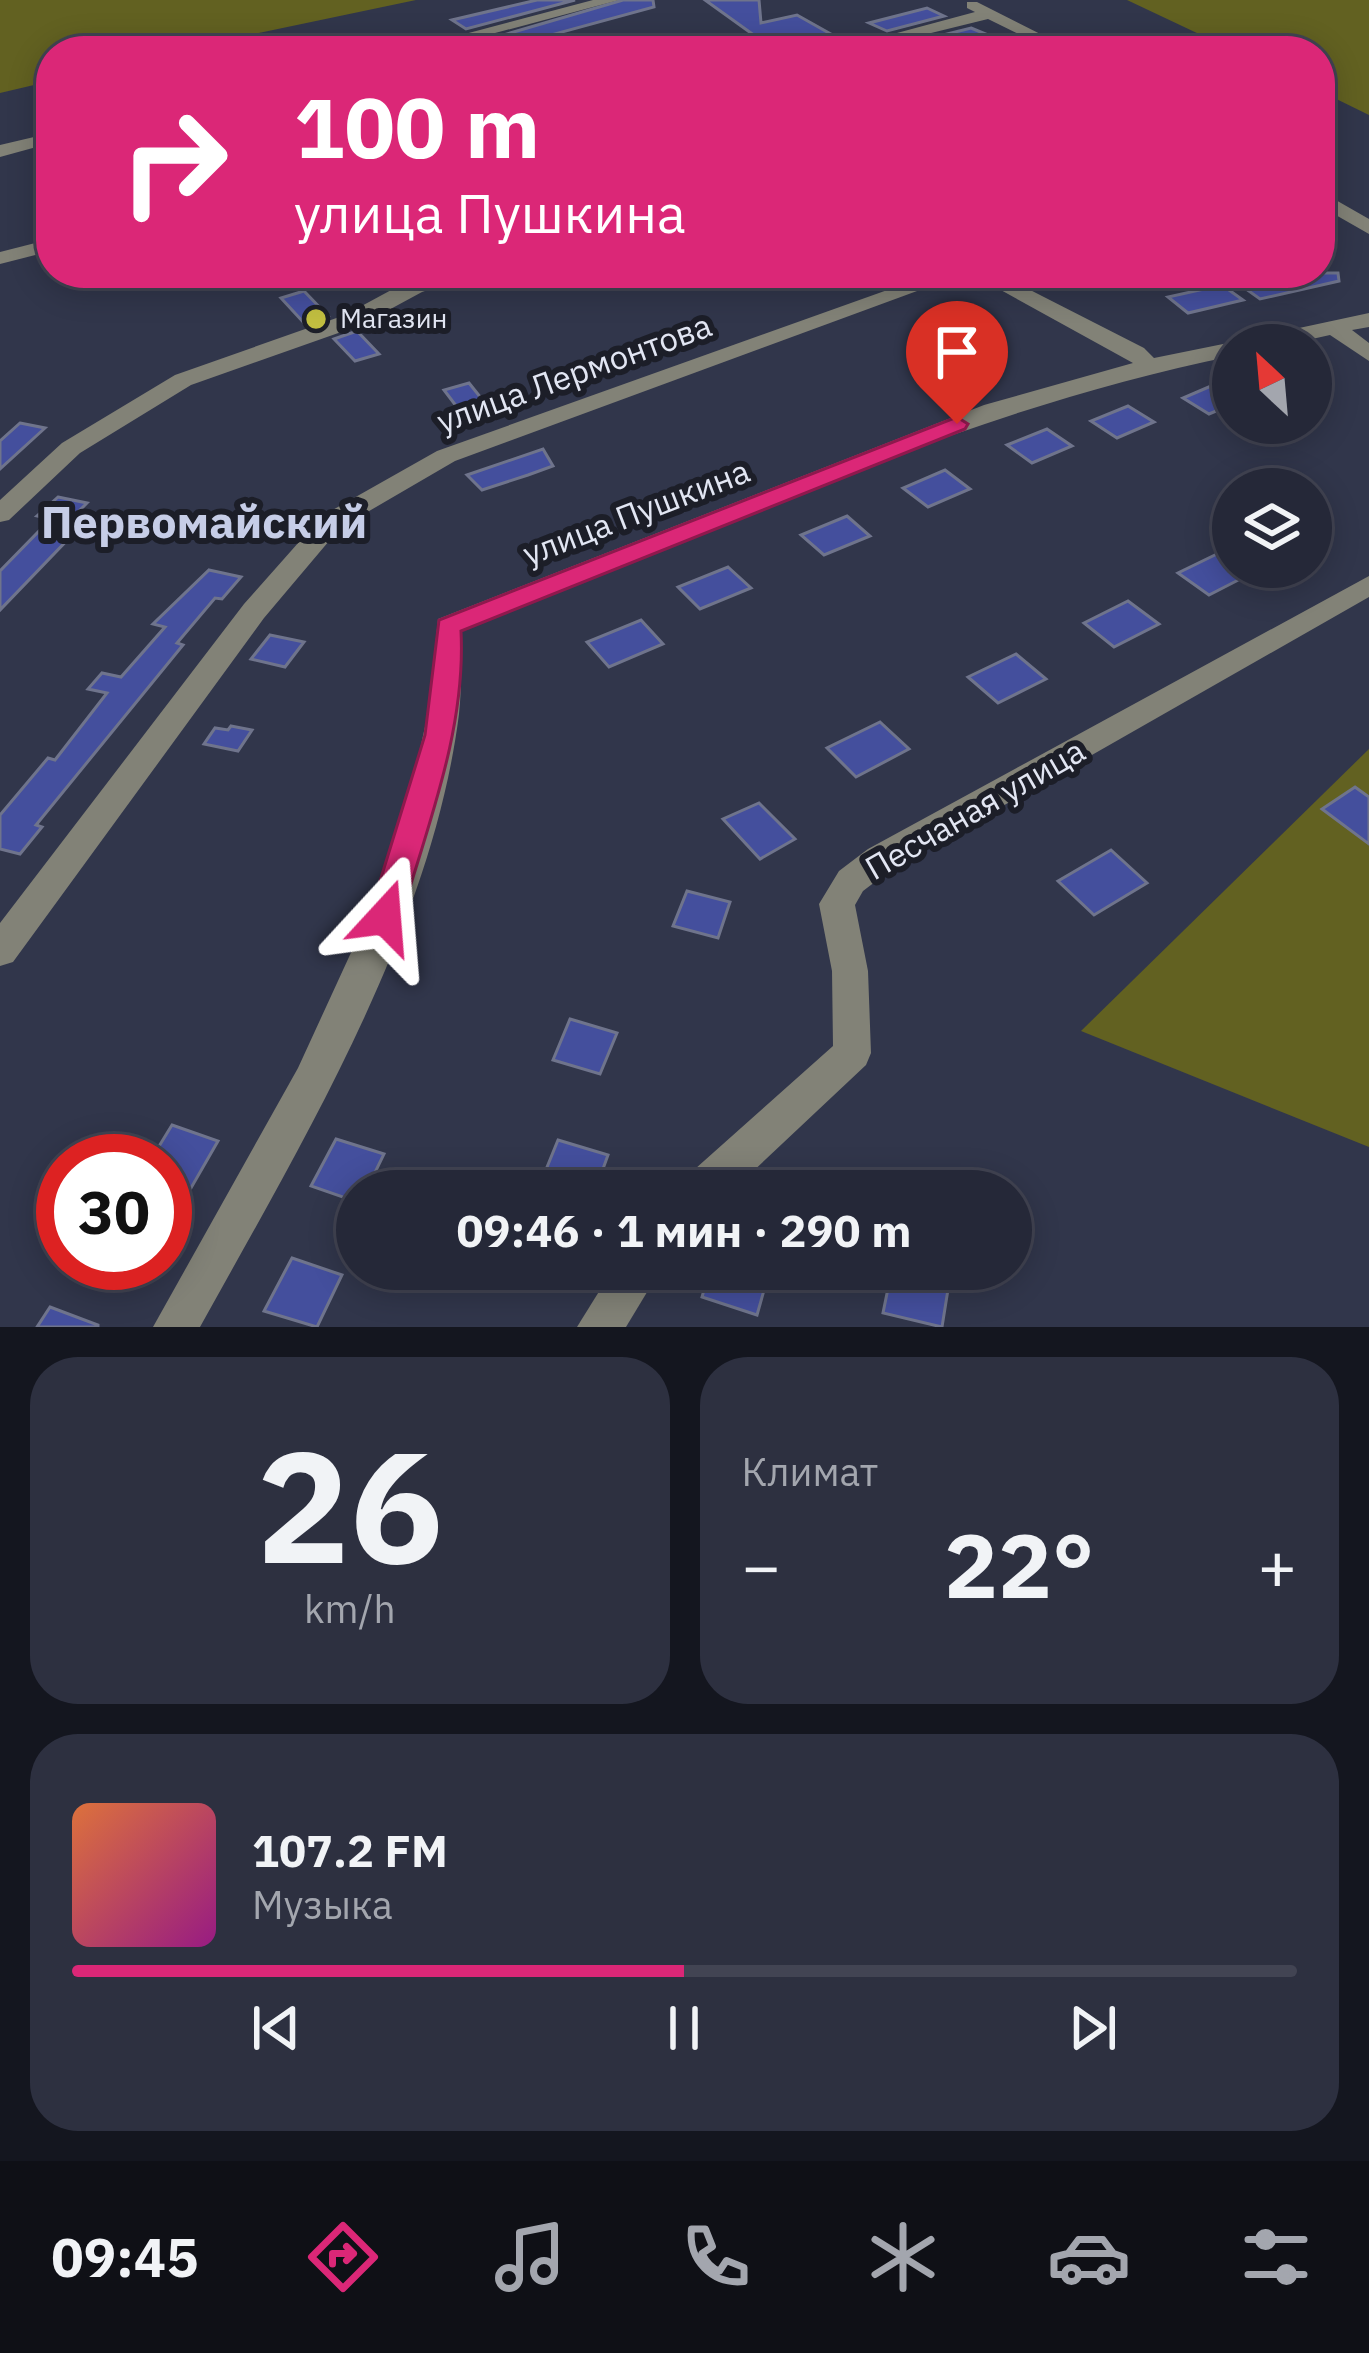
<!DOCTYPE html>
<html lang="ru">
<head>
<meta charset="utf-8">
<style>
  body { margin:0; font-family:"IBM Plex Sans",sans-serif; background:#2d3040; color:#f1f3f6; height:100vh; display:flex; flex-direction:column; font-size:45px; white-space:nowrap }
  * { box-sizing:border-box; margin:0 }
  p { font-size:39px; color:#a3a6ae }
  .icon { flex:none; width:66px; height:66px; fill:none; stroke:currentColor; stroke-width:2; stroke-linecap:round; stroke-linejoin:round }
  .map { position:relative; height:1327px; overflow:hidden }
  .side { display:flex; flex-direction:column; gap:30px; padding:30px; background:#14161f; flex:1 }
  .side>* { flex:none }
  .top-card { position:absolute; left:36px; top:36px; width:1299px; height:252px; border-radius:48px; box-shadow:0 6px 30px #0003,0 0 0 3px #424453; background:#db2777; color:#fff; overflow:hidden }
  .needle { width:78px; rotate:334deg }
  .buttons { position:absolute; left:1212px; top:324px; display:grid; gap:24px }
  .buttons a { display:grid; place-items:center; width:120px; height:120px; border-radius:50%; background:#252838; box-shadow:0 6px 30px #0003,0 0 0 3px #424453; font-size:60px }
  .speed { position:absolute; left:36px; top:1134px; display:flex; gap:24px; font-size:60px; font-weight:700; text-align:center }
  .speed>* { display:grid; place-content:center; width:156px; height:156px; border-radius:50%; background:#252838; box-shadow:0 6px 30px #0003,0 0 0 3px #424453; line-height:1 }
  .speed .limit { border:18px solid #d22; background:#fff; color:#111 }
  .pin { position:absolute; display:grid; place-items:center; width:102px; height:102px; color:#fff; margin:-123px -51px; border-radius:50% 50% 50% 0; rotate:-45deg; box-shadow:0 0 12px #0007 }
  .pin .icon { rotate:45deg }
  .me { position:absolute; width:132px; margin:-66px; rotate:19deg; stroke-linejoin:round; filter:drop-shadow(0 0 9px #0008) }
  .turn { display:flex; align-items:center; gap:42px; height:252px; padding:0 60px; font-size:54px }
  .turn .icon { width:156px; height:156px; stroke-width:2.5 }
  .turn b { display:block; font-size:84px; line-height:102px }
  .big { font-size:90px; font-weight:800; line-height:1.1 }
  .side .card { flex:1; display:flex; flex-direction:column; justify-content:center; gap:18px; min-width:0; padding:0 42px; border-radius:48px; background:#2d3040 }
  .side .dial { align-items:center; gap:0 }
  .dial b { font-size:156px; line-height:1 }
  .song { display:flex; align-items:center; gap:36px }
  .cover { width:144px; height:144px; border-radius:18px; background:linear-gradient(135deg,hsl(20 70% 55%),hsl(310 70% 35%)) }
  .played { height:12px; border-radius:6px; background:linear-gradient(90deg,#db2777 50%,#424453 50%) }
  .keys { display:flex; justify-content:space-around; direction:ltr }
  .heat { display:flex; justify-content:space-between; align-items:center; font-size:66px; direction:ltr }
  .side .tiles { flex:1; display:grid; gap:30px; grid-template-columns:1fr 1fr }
  .card:last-child { grid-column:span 2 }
  .trip { position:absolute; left:336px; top:1170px; width:696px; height:120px; border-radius:60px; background:#252838; box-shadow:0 6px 30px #0003,0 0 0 3px #424453; font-weight:800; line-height:120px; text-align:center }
  .tabs { display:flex; height:192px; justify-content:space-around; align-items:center; background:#0f1016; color:#a3a6ae }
  .tabs .icon { width:84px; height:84px }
  .tabs .selected { color:#db2777 }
  .tabs b { font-size:54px; color:#f1f3f6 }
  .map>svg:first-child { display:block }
  .green { fill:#626121 }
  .building { fill:#444f9d; stroke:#6f748c; stroke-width:3 }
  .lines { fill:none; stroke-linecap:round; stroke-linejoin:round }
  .minor { fill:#828277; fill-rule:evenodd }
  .route { fill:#db2777; stroke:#8e194d; stroke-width:3 }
  .poi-dot { fill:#c1be40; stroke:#1c1e28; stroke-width:4.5 }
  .labels { text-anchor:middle; stroke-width:12; stroke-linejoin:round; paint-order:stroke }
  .far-poi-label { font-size:27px; fill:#e2e6f3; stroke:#1c1e28; text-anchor:start }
  .street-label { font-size:33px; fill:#e2e6f3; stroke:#1c1e28 }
  .district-label { font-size:45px; font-weight:bold; fill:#c6cde7; stroke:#1c1e28 }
</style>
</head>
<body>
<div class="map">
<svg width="1369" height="1327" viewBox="0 0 1369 1327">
  <rect width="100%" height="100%" fill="#31364b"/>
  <g class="green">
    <polygon points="0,0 416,0 173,51 51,51 51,81 0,93"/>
    <polygon points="1127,0 1369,0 1369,115 1320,91 1320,51 1235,51"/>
    <polygon points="1369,749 1369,1147 1081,1031"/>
  </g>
  <g class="building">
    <polygon points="537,0 575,0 466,29 452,20"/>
    <polygon points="623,0 653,0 654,7 496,50 483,41"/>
    <polygon points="705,0 759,0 761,23 797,15 836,37 776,51"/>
    <polygon points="927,8 944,16 887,31 869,23"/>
    <polygon points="971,28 988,35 929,51 911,43"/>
    <polygon points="1288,273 1338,273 1339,281 1260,299 1239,284"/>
    <polygon points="1222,285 1243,300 1188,313 1168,297"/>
    <polygon points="304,291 328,316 305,324 281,298"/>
    <polygon points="357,331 379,354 355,361 334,339"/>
    <polygon points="469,383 489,408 463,415 444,390"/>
    <polygon points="1218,383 1233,392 1233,404 1209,414 1183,398"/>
    <polygon points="1128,406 1154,422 1117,438 1091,421"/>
    <polygon points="20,423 45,428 0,469 0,441"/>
    <polygon points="1047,429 1072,446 1032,463 1007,445"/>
    <polygon points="543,449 553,466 528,475 482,490 467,475"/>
    <polygon points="945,470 970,489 928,507 903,488"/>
    <polygon points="58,497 87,503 67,523 37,516"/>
    <polygon points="847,516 870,536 824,555 801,535"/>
    <polygon points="44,526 74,533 0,610 0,571"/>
    <polygon points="1219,553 1233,567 1250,574 1209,595 1178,573"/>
    <polygon points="728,567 751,588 700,609 678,587"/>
    <polygon points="209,570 241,577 222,599 215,598 177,643 183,645 36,825 42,827 20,854 0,849 0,815 48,758 55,760 107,693 88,689 102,673 121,677 165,627 153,624"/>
    <polygon points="1128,601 1159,624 1114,647 1084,623"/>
    <polygon points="641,620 663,644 609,667 587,642"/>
    <polygon points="270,635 304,642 285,667 251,659"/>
    <polygon points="1016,654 1046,679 998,703 968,677"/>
    <polygon points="880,722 909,749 856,777 827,748"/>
    <polygon points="231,726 252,730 238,751 204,744 215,728 228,730"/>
    <polygon points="1355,787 1369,797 1369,844 1322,809"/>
    <polygon points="759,803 795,839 760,859 723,819"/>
    <polygon points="1111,850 1147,883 1094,915 1058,881"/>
    <polygon points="687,891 730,902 718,938 673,926"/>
    <polygon points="570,1019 617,1033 600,1074 553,1060"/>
    <polygon points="172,1125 218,1141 191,1188 165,1179 165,1161 150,1161"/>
    <polygon points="336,1139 384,1154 366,1191 357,1191 357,1202 311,1186"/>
    <polygon points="558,1140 608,1155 595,1191 539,1187"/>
    <polygon points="292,1258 342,1275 317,1327 264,1311"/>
    <polygon points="710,1269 770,1269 757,1315 702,1297"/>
    <polygon points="892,1269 926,1269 950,1277 942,1327 883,1313"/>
    <polygon points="50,1307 98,1325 98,1327 37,1327"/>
  </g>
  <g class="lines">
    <g class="minor">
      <polygon points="593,0 619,0 428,51 401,51"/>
      <polygon points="967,2 977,2 1074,51 1053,51 988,19 858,51 830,51 975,12 967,8"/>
      <polygon points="51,133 51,143 0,157 0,145"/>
      <polygon points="1320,191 1369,219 1369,234 1320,206"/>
      <polygon points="51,239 51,251 0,264 0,252"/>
      <polygon points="442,273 477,273 422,292 361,325 191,385 80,453 9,520 0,522 0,500 62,443 175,375 345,315 406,282"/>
      <polygon points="935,273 966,273 455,461 340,528 264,618 13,962 0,966 0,923 244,604 322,516 437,451"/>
      <path d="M970 273H997L1144 348 1154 358 1233 342 1242 345 1253 338 1369 313V327L1352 330 1369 343V361L1330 335 1285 345H1233V356C965 410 715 530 462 631 461 658 462 687 459 714 432 928 303 1141 200 1327H153L298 1068 377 896 408 804 428 713 438 619 984 405 1133 363Z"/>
      <polygon points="1369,576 1369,597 892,869 863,891 855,905 868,971 871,1053 866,1065 732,1191 680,1191 686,1177 833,1046 832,971 819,904 839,871 868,849"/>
      <polygon points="613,1269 661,1269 626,1327 577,1327"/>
    </g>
  </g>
  <path class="route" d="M957 417 968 424 965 429 461 631C466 729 428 824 401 917L396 926 385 930 373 926 369 917 425 735 439 620Z"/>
  <circle class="poi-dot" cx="316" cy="319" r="12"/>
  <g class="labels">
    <g class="far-poi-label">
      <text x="340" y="328">Магазин</text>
    </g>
    <g class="street-label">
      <text transform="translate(574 373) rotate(-20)" y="12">улица Лермонтова</text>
      <text transform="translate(636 512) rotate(-21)" y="12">улица Пушкина</text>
      <text transform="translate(975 809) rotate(-30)" y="12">Песчаная улица</text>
    </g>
    <g class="district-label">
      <text x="204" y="538">Первомайский</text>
    </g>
  </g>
</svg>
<div class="buttons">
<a><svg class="needle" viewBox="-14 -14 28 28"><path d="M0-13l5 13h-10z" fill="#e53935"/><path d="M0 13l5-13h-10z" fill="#a3a6ae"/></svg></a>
<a><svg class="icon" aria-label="layers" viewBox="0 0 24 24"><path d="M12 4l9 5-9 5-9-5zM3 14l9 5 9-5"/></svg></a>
</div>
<div class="speed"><div class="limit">30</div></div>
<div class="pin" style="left:957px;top:424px;background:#d93025"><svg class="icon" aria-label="arrive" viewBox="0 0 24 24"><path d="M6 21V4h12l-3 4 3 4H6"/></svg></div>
<svg class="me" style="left:385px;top:917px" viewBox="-20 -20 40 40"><path d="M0-17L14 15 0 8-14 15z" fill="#db2777" stroke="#fff" stroke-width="4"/></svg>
<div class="trip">09:46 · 1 мин · 290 m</div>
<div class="top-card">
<div class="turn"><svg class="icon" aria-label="right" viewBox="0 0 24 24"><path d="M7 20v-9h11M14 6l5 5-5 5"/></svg><div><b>100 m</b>улица Пушкина</div></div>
</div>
</div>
<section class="side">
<div class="tiles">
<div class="card dial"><b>26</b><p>km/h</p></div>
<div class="card"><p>Климат</p>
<div class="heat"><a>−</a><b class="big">22°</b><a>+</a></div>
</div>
<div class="card">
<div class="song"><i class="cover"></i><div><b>107.2 FM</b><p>Музыка</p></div></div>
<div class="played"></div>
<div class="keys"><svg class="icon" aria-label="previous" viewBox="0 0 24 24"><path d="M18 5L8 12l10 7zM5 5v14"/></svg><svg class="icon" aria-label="pause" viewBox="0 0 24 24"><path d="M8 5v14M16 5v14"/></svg><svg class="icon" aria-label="next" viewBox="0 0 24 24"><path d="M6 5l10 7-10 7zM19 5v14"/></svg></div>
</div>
</div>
</section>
<nav class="tabs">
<b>09:45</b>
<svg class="icon selected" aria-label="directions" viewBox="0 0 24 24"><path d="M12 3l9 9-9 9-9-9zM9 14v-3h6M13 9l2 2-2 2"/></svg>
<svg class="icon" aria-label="music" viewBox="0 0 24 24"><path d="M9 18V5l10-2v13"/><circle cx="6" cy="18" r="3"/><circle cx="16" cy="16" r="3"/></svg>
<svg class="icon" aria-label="phone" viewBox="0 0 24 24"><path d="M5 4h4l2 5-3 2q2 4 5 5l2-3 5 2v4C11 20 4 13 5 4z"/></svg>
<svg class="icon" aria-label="climate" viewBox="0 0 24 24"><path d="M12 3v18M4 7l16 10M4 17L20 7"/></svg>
<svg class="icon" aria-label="car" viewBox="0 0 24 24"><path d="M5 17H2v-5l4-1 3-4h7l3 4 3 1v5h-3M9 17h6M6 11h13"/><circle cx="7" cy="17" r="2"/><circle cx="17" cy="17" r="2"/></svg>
<svg class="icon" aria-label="filters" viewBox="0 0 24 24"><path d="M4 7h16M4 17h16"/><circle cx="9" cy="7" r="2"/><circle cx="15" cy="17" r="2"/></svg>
</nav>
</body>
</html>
